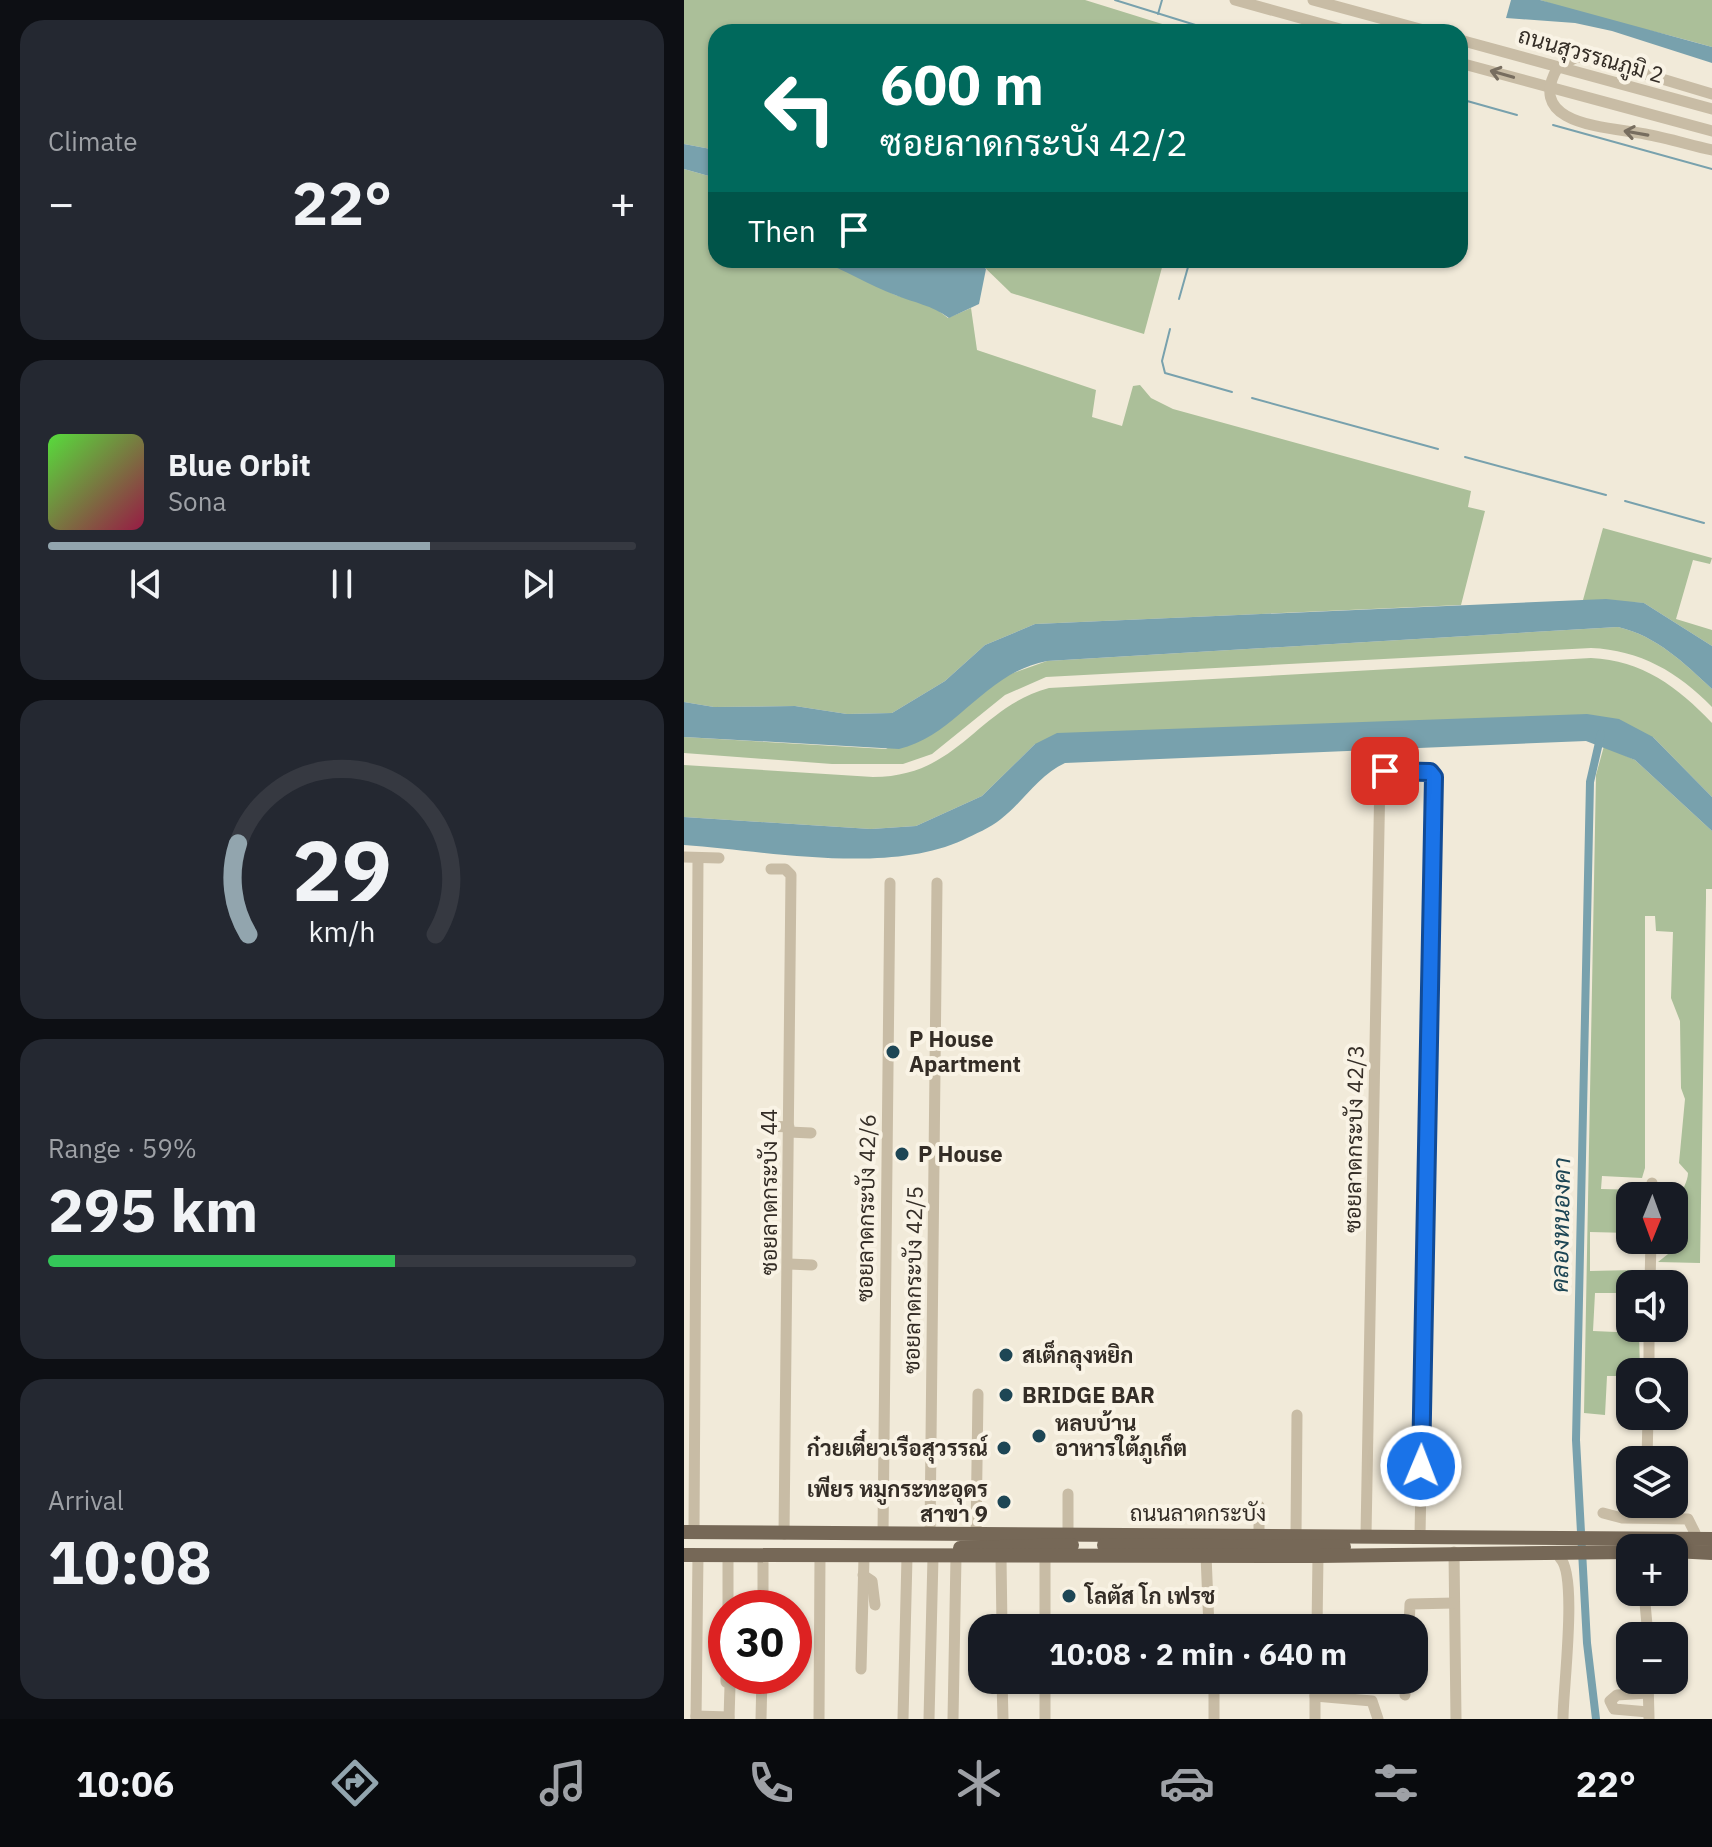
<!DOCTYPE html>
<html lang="en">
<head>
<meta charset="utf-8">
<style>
  body { margin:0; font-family:"IBM Plex Sans",Sarabun,sans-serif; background:#242831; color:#f1f3f6; height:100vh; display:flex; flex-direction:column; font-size:30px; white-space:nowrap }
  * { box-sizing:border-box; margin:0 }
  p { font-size:26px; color:#9ea1a6 }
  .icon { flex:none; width:44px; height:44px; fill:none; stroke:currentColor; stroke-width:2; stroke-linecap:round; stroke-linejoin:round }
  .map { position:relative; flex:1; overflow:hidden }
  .sheet { display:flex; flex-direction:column; gap:20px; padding:20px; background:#0d0f14; width:684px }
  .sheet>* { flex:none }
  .top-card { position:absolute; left:24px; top:24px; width:760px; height:244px; border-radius:24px; box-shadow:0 2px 6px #0004; background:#00695c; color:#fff; overflow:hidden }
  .needle { width:52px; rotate:181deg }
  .controls { position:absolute; left:932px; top:1182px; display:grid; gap:16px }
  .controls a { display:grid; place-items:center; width:72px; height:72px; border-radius:16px; background:#171b24; box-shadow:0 2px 6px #0004; font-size:40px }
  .speed { position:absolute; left:24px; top:1590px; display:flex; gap:16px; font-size:40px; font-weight:700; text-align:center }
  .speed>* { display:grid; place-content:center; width:104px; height:104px; border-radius:50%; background:#171b24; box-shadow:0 2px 6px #0004; line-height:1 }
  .speed .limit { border:12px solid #d22; background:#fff; color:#111 }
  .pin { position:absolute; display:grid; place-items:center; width:68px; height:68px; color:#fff; margin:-34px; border-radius:16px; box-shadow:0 4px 12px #0006 }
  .me { position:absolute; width:88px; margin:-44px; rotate:1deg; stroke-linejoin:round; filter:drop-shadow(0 0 6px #0008) }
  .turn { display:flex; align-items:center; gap:28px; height:168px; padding:0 40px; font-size:36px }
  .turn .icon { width:104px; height:104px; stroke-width:2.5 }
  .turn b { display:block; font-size:56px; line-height:68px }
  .then { display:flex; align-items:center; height:76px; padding:0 40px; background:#0003; gap:16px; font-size:30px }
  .big { font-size:60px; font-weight:700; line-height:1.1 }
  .sheet .tile { flex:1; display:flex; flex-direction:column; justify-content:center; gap:12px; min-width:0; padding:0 28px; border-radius:24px; background:#242831 }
  .sheet .dial { align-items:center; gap:0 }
  .dial svg { height:208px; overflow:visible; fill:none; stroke:#363941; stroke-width:7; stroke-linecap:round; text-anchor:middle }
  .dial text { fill:#f1f3f6; stroke:none }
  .song { display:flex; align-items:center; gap:24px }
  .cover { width:96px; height:96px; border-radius:12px; background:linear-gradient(135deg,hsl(110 70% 55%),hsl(340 70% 35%)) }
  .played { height:8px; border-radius:4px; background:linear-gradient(90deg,#92a5ae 65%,#363941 65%) }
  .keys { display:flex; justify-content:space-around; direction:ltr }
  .heat { display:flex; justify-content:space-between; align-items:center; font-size:44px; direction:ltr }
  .charge { height:12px; border-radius:6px; background:linear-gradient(90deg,#34c759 59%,#363941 0) }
  .trip { position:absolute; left:284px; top:1614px; width:460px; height:80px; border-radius:24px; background:#171b24; box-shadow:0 2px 6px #0004; font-weight:700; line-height:80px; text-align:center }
  .dock { display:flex; height:128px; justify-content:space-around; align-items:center; background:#090b0e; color:#9ea1a6 }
  .dock .icon { width:56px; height:56px }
  .dock .on { color:#92a5ae }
  .dock b { font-size:36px; color:#f1f3f6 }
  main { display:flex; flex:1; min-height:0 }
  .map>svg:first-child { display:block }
  .green { fill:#abbf99 }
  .water { fill:#78a1ad }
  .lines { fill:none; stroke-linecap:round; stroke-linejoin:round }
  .stream { stroke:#78a1ad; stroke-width:2 }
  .canal { stroke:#78a1ad; stroke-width:8 }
  .minor { stroke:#c8bca5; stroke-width:11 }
  .major { stroke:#766857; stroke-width:14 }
  .oneway { stroke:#776d5f }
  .route-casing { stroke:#114b97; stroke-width:20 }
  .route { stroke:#1a73e8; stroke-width:14 }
  .poi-dot { fill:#1d4655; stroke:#f9f3e5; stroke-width:3 }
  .labels { text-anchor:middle; stroke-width:8; stroke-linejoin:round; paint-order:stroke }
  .street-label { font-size:22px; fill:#342d26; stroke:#f9f3e5 }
  .poi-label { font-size:22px; font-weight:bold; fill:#342d26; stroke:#f9f3e5; text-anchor:start }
  .water-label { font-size:24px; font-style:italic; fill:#1d4655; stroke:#f9f3e5 }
</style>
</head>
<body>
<main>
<section class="sheet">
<div class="tile"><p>Climate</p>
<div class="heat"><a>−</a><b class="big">22°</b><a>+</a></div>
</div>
<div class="tile">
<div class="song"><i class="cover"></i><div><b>Blue Orbit</b><p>Sona</p></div></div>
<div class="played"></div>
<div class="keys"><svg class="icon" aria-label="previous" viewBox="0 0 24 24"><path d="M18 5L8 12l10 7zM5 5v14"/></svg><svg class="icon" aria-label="pause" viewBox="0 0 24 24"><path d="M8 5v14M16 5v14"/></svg><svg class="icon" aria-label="next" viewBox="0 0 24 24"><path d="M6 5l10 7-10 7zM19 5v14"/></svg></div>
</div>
<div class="tile dial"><svg viewBox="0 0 100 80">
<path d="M14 69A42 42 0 1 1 86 69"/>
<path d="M14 69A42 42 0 0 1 10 34" stroke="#92a5ae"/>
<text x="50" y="56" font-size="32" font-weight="700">29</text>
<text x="50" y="72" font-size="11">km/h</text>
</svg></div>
<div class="tile"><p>Range · 59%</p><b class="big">295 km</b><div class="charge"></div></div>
<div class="tile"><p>Arrival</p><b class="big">10:08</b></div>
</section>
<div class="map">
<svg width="1028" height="1719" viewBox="0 0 1028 1719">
  <rect width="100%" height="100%" fill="#f1ead9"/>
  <g class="green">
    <polygon points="0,0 401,0 504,32 32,32 32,150 0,144"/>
    <path d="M856 0H1028V47C971 30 912 20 856 0Z"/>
    <polygon points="0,169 32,178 32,260 134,260 170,273 211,295 247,305 264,318 287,308 293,350 412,390 408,417 438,426 449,386 456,385 467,398 489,409 787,491 784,507 801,511 777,605 351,624 301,645 261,681 208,713 163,714 111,706 30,707 0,702"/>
    <polygon points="293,260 480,260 460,334 327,293"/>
    <polygon points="919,528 1028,558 1026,564 1009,560 992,619 1028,630 1028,646 960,603 899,600"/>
    <path d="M934 627C973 636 1000 663 1028 689V707C994 672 956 650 907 648L362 677 321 695 248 754 219 764H148L0 753V737L202 749 321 676 363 661Z"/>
    <path d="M907 658C958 660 994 687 1028 723V797L969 737 351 744 298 796 232 826 187 829 0 817V765L189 777C275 777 292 708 365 688Z"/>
    <path d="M920 746 951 760 1028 831V889H1022V898L1016 1263 974 1262 1003 1239C1006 1219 998 1214 997 1199 997 1190 1004 1182 1004 1173L995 1163 1001 1099 997 1088 996 1021 987 998 989 932 972 931 971 916H961V1168L958 1178 918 1176 917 1189 957 1190V1196H946V1233L906 1232V1271L950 1270 954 1284H946V1293H911L909 1331 955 1333 956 1372H946V1376H923L921 1415 900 1413 912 775Z"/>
  </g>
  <g class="water">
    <polygon points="827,0 856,0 1028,47 1028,63 928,31 891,23 822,18"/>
    <polygon points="0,144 32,150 32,178 0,169"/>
    <path d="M134 260H293L302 269 295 304 265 318C247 305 231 303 211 295 185 285 161 270 134 260Z"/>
    <path d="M922 599 960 603 1028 646V689C1000 663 973 636 934 627L363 661C300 673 272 736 215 749L0 737V702L30 707 111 706 163 714 208 713 261 681 301 645 351 624Z"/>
    <path d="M903 714 935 719 969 737 1028 797V831L951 760 902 741 381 763C355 775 339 802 317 819 306 828 291 834 279 840 203 875 83 851 0 845V817L187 829 232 826 298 796 351 744 373 733Z"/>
  </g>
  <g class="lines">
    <g class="stream">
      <polyline points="431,0 534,32"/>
      <polyline points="474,14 478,0"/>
      <polyline points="776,99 833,115"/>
      <polyline points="869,125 1028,169"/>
      <polyline points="495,299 506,260"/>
      <polyline points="486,329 478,361 481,373 548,392"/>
      <polyline points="568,398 754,449"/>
      <polyline points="781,457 922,495"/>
      <polyline points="941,501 1020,523"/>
    </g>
    <polyline class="canal" points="912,1719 903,1643 892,1440 906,782 917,734"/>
    <g class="minor">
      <polyline points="551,0 667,32"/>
      <polyline points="629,0 747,32"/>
      <polyline points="776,40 1028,109"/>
      <polyline points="776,63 1028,131"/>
      <path d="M1028 94 908 58 893 57 874 67C839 126 926 127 961 134 983 138 1006 145 1028 150"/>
      <polyline points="0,857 35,858"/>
      <polyline points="87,869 101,869 107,875 100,1534"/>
      <polyline points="85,1126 105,1127"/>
      <polyline points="105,1132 127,1133"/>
      <polyline points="968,1196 968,1183"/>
      <polyline points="105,1264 128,1265"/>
      <polyline points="966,1284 967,1240"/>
      <polyline points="965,1372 965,1328"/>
      <polyline points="963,1460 964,1416"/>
      <polyline points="575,1506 575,1534"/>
      <polyline points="919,1513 938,1518 1004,1519 1011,1533"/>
      <polyline points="10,1532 14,858"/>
      <polyline points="199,1534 206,883"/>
      <polyline points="246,1534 253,883"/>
      <polyline points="292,1534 294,1394"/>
      <polyline points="384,1535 384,1494"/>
      <polyline points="612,1535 613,1415"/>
      <polyline points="682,1535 696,774 701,771 746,772 750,777 736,1536"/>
      <polyline points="770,1552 772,1719"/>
      <polyline points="522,1555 525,1628"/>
      <polyline points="317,1557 318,1628"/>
      <polyline points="361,1557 361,1628"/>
      <path d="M876 1558C894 1575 879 1688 879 1719"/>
      <polyline points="179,1575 188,1581 191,1605"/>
      <polyline points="960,1592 964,1636"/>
      <polyline points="44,1608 44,1556"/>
      <polyline points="79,1608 79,1556"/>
      <polyline points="633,1628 634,1556"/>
      <polyline points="725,1628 726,1604 770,1603"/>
      <polyline points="177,1669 180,1557"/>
      <polyline points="318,1680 319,1719"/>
      <polyline points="361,1680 361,1719"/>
      <polyline points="964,1680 965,1718"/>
      <polyline points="42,1682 42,1670"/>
      <polyline points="964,1693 933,1695 926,1701 930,1709 964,1712"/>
      <polyline points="721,1695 722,1680"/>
      <polyline points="631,1696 688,1701 694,1719"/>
      <polyline points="12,1716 45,1717"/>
      <polyline points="12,1719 14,1555"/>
      <polyline points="45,1719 46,1686"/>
      <polyline points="77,1719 78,1676"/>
      <polyline points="135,1719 136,1556"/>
      <polyline points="219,1719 223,1557"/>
      <polyline points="245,1719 249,1557"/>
      <polyline points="269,1719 272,1557"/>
      <polyline points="530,1719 530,1680"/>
      <polyline points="631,1719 631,1680"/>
    </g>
    <g class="major">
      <polyline points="0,1532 1028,1539"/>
      <polyline points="420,1545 660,1547"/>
      <polyline points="276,1548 388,1545"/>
      <polyline points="990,1551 1028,1553"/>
      <polyline points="0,1555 634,1556 946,1552"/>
    </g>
  </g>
  <defs><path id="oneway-shaft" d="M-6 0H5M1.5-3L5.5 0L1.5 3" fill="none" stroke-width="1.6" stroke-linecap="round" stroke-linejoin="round" transform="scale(2)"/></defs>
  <g class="oneway">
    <use href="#oneway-shaft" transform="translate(818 74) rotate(-164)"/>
    <use href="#oneway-shaft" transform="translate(952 133) rotate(-170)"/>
  </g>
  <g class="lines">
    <g class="route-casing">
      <polyline id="route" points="701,771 746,772 750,777 737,1466"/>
    </g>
    <use href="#route" class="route"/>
  </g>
  <g class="poi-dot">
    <circle cx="209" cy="1052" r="8"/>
    <circle cx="218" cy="1154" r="8"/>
    <circle cx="322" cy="1355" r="8"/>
    <circle cx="322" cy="1395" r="8"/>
    <circle cx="355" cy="1436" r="8"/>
    <circle cx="320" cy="1448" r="8"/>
    <circle cx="320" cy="1502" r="8"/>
    <circle cx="385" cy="1596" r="8"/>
  </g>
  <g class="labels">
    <g class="street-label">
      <text transform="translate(907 55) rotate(16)" y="8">ถนนสุวรรณภูมิ 2</text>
      <text transform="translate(670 1139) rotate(-89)" y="8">ซอยลาดกระบัง 42/3</text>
      <text transform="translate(85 1192) rotate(-90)" y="8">ซอยลาดกระบัง 44</text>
      <text transform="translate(182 1208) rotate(-89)" y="8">ซอยลาดกระบัง 42/6</text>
      <text transform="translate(229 1280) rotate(-89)" y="8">ซอยลาดกระบัง 42/5</text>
      <text x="514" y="1521">ถนนลาดกระบัง</text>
    </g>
    <g class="poi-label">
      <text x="225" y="1047">P House<tspan x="225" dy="25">Apartment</tspan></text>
      <text x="234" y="1162">P House</text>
      <text x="338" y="1363">สเต็กลุงหยิก</text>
      <text x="338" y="1403">BRIDGE BAR</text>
      <text x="371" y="1431">หลบบ้าน<tspan x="371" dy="25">อาหารใต้ภูเก็ต</tspan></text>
      <text x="304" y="1456" text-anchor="end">ก๋วยเตี๋ยวเรือสุวรรณ์</text>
      <text x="304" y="1497" text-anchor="end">เพียร หมูกระทะอุดร<tspan x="304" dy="25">สาขา 9</tspan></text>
      <text x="401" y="1604">โลตัส โก เฟรช</text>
    </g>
    <g class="water-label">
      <text transform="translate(877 1225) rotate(-89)" y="8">คลองหนองคา</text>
    </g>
  </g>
</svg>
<div class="controls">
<a><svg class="needle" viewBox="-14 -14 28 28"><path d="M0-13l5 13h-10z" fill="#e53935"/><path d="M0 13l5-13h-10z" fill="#9ea1a6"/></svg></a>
<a><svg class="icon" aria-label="sound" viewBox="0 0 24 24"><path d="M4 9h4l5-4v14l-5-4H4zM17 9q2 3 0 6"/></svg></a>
<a><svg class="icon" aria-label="search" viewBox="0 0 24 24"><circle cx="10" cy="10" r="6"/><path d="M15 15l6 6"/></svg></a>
<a><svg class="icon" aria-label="layers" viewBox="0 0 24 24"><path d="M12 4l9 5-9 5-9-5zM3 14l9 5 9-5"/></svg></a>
<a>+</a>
<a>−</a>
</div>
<div class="speed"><div class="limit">30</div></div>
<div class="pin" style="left:701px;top:771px;background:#d93025"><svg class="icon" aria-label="arrive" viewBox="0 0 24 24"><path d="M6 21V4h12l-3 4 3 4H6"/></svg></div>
<svg class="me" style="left:737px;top:1466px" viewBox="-20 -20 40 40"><circle r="17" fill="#1a73e8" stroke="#fff" stroke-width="3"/><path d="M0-11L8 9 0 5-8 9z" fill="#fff"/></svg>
<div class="trip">10:08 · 2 min · 640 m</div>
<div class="top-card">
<div class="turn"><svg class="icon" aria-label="left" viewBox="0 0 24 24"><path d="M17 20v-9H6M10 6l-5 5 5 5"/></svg><div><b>600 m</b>ซอยลาดกระบัง 42/2</div></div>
<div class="then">Then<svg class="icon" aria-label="arrive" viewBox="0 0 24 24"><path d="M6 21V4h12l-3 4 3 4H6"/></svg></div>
</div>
</div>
</main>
<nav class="dock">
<b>10:06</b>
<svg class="icon on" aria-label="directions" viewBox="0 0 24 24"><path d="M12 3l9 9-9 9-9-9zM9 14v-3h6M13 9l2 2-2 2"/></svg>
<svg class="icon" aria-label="music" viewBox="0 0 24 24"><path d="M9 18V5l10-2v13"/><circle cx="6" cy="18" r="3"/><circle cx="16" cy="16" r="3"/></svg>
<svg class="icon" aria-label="phone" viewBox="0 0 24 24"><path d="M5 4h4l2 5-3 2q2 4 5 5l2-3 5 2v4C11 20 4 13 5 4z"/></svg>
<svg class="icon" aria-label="climate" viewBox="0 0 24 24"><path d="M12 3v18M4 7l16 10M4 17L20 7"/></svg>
<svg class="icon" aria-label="car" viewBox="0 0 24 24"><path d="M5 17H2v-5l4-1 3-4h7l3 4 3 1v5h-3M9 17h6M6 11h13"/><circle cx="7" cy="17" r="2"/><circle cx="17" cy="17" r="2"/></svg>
<svg class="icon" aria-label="filters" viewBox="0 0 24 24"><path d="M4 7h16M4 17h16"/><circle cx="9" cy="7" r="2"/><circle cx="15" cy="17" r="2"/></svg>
<b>22°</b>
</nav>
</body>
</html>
